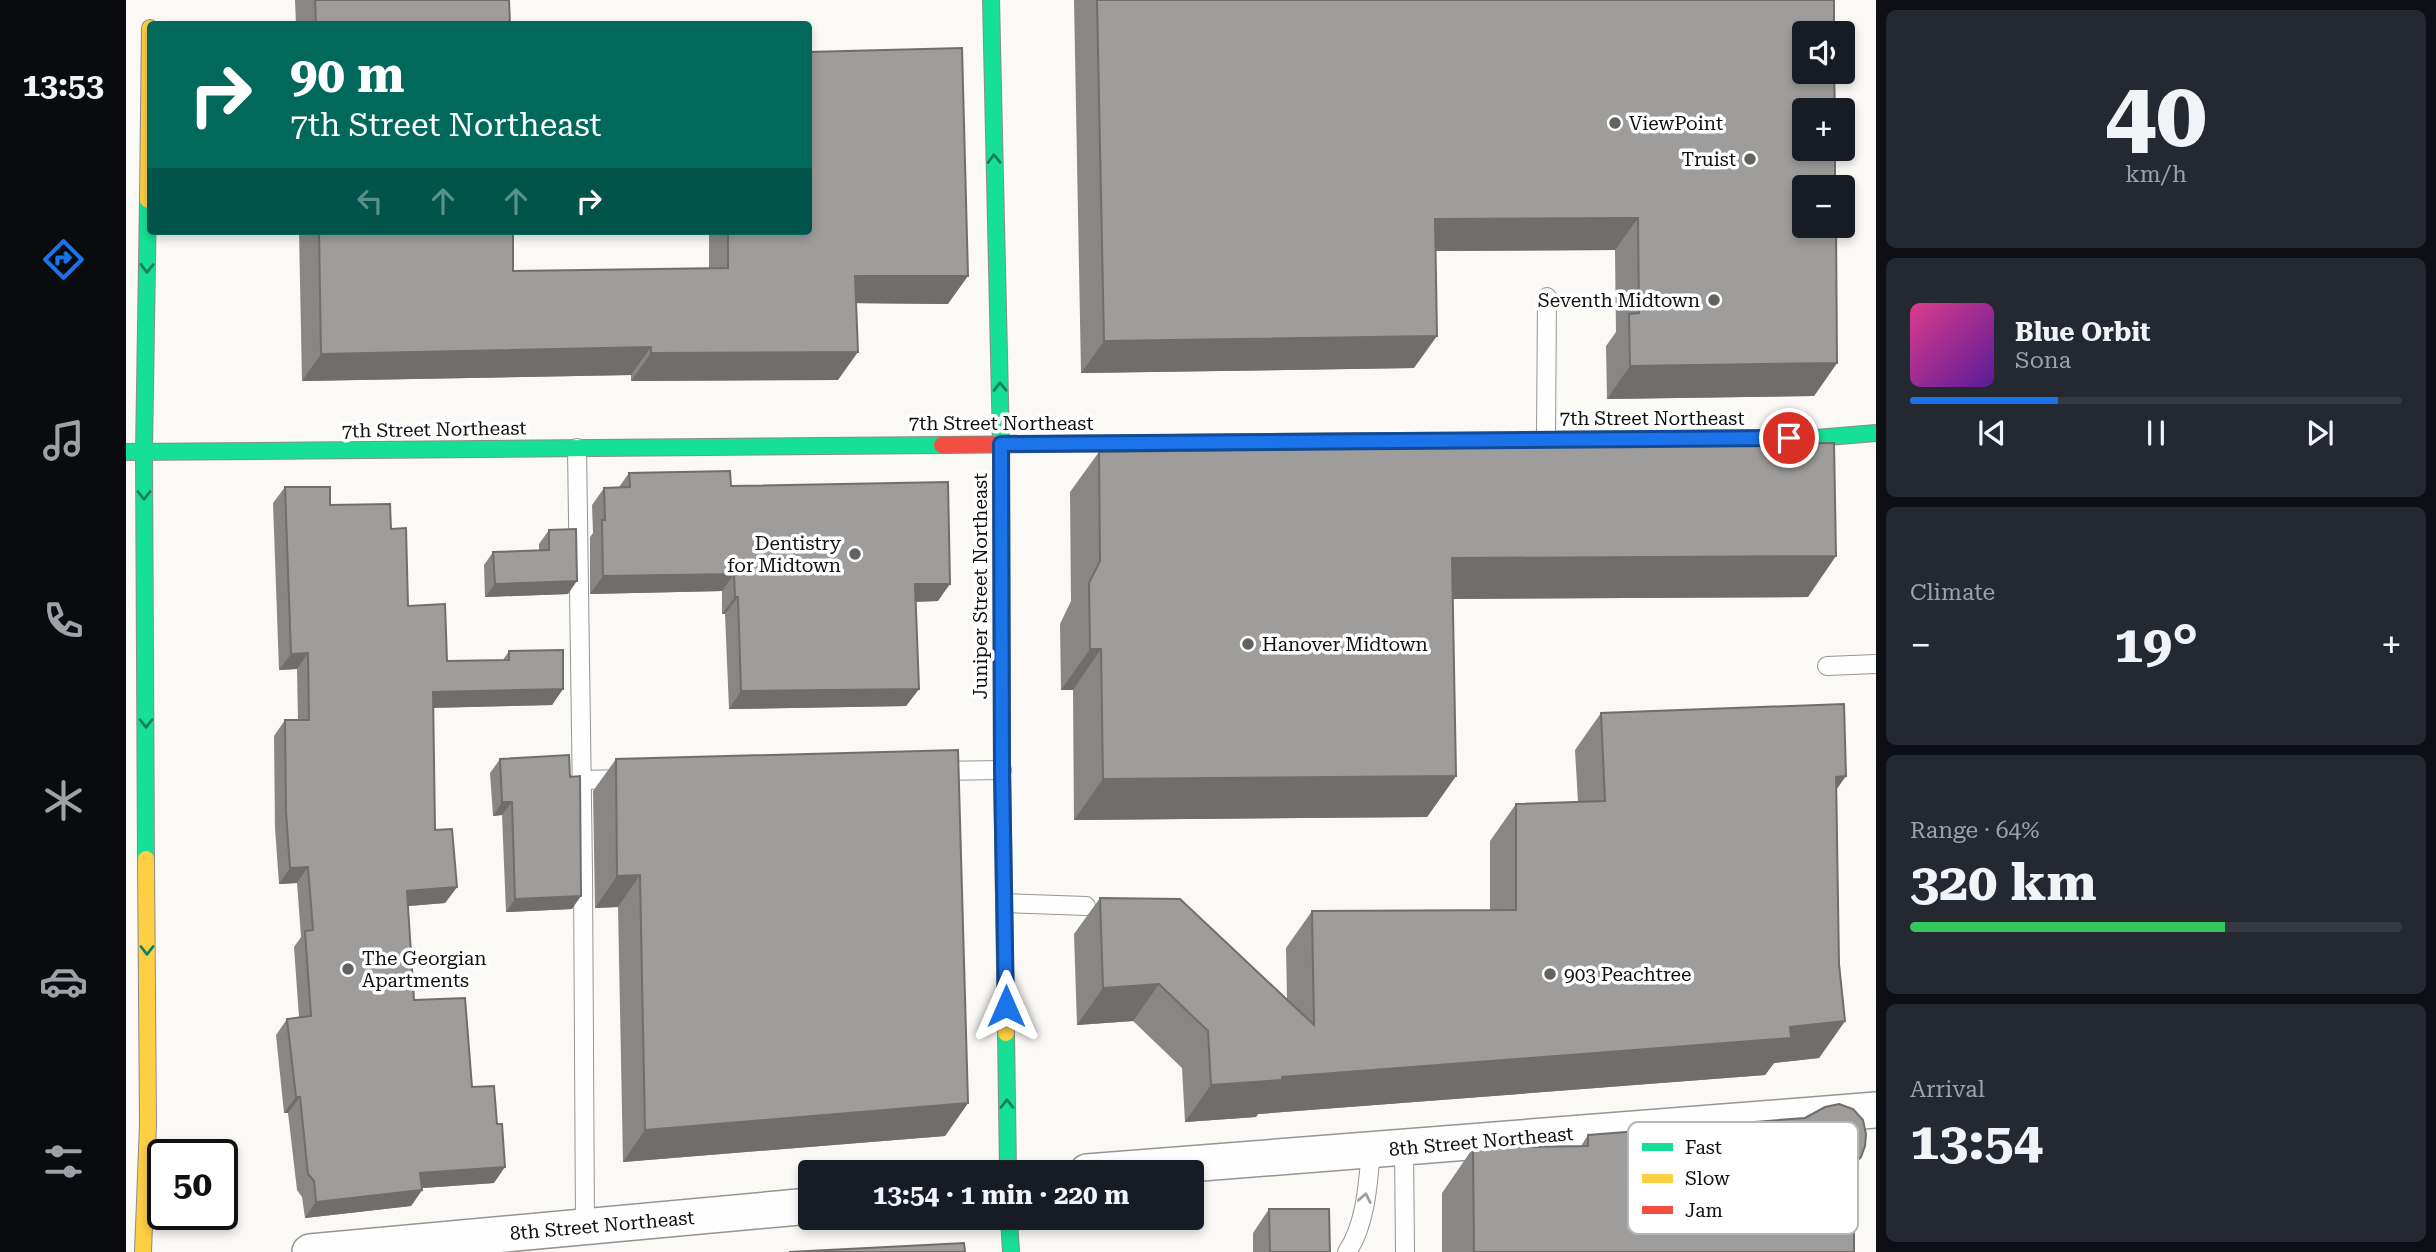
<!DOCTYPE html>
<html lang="en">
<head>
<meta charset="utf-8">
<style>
  body { margin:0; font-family:"Roboto Serif",serif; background:#242831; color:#f1f3f6; height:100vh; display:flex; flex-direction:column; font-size:26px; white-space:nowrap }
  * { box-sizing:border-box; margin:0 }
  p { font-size:23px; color:#9ea1a6 }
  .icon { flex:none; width:38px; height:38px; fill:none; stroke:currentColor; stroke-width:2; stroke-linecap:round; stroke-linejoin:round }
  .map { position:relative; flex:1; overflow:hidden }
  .details { display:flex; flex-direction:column; gap:10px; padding:10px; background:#0d0f14; width:560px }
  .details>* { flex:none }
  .hud { position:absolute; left:21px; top:21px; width:665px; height:214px; border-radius:7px; box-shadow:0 4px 10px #0003; background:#00695c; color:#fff; overflow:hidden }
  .tools { position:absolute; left:1666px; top:21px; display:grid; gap:14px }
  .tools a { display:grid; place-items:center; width:63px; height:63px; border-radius:7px; background:#171b24; box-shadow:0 4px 10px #0003; font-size:35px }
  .speed { position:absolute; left:21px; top:1139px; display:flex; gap:14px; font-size:35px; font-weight:700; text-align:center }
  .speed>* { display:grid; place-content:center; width:91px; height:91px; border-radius:50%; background:#171b24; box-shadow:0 4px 10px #0003; line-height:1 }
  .speed .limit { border:4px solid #111; border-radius:10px; background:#fff; color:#111 }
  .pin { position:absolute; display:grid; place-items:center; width:60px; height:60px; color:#fff; margin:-30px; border:4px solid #fff; border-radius:50%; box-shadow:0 2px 7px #0007 }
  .me { position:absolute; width:77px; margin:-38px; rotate:0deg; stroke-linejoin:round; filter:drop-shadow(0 0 5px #0008) }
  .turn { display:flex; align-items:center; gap:24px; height:147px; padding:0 28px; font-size:32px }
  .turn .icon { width:91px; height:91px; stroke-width:2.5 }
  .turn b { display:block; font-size:49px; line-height:60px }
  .lanes { display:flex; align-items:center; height:66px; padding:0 28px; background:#0003; justify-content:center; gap:35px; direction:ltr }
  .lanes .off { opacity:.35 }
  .big { font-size:52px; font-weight:700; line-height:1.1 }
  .details .card { flex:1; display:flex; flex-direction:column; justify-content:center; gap:10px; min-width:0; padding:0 24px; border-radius:10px; background:#242831 }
  .details .dial { align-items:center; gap:0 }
  .dial b { font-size:91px; line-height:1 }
  .song { display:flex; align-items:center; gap:21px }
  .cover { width:84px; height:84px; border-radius:10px; background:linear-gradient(135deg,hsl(330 70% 55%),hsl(270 70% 35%)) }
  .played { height:7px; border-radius:4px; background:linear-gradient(90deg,#1a73e8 30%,#363941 30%) }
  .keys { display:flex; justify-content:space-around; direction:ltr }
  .heat { display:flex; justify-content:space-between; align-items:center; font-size:38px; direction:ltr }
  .charge { height:10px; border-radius:5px; background:linear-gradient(90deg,#34c759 64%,#363941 0) }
  .trip { position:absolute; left:672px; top:1160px; width:406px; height:70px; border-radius:7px; background:#171b24; box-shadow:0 4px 10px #0003; font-weight:700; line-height:70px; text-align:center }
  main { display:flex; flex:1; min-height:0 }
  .dock { display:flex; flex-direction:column; width:126px; justify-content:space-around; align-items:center; background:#090b0e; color:#9ea1a6 }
  .dock .icon { width:49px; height:49px }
  .dock .on { color:#1a73e8 }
  .dock b { font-size:32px; color:#f1f3f6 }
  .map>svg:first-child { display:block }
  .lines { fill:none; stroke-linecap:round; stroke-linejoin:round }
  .lane-casing { stroke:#969594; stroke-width:20 }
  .street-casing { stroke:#969594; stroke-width:38 }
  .fast-casing { stroke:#8c8c8a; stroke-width:18 }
  .slow-casing { stroke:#8c8c8a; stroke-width:18 }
  .jam-casing { stroke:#8c8c8a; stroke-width:18 }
  .lane { stroke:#fefefe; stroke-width:18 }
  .street { stroke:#fefefe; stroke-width:35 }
  .fast { stroke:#16e098; stroke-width:16 }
  .slow { stroke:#ffcf43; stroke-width:16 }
  .jam { stroke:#f24e42; stroke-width:16 }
  .wall { fill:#898785 }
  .shaded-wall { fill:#6f6e6c }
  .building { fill:#9f9d9b; stroke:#6f6e6c; stroke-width:2 }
  .oneway { stroke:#13825b }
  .oneway2 { stroke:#9f9f9f }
  .route-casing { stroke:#114b97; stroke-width:18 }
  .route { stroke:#1a73e8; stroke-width:12 }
  .poi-dot { fill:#626260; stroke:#fff; stroke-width:2.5 }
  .labels { text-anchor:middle; stroke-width:7; stroke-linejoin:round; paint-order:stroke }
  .poi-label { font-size:19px; fill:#101010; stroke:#fff; text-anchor:start }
  .street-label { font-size:19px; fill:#101010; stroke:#fff }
  .key { fill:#fff; stroke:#b7b7b7; stroke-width:2 }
  .key-label { font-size:19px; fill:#101010 }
</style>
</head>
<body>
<main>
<nav class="dock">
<b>13:53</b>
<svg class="icon on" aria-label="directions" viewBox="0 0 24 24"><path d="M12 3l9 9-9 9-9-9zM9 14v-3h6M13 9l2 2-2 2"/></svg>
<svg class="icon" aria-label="music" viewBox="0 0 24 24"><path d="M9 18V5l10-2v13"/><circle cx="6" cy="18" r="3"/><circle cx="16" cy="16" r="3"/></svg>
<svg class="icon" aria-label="phone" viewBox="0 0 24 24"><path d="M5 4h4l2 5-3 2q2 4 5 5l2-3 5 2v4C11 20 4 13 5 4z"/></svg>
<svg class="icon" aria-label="climate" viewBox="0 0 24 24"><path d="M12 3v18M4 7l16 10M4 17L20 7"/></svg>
<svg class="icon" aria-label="car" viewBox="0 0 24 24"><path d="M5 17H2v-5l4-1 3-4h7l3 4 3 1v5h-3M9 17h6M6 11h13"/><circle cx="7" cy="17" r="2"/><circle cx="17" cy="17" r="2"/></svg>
<svg class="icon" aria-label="filters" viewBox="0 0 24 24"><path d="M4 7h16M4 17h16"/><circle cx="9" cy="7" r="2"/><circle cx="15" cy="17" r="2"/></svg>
</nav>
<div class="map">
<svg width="1750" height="1252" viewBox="0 0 1750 1252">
  <rect width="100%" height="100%" fill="#fbf9f6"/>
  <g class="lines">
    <g class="lane-casing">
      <g id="lane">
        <polyline points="1420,439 1421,297"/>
        <polyline points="451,448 457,871 459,1226"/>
        <polyline points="1701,666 1750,664"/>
        <polyline points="811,771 876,770"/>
        <polyline points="454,780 500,779"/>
        <polyline points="879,903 960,906"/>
        <polyline points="1278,1147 1279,1252"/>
        <path d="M1221 1252C1240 1224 1242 1183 1245 1150"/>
      </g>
    </g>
    <g class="street-casing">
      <g id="street">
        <polyline points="961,1172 1750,1110"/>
        <polyline points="184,1252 684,1206"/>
      </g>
    </g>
    <g class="fast-casing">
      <g id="fast">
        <polyline points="865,0 875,444 876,767"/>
        <polyline points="1395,440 1690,438 1750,433"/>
        <polyline points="1040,443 1269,441"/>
        <polyline points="0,452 816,445"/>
        <polyline points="20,859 18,452 22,200"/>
        <polyline points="880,1033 882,1172"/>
        <polyline points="883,1218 885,1252"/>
      </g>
    </g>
    <g class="slow-casing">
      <g id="slow">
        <polyline points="22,200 24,28"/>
        <polyline points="876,767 880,1033"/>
        <polyline points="17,1252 22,1125 20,859"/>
      </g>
    </g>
    <g class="jam-casing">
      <polyline id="jam" points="816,445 1040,443"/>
    </g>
    <use href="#lane" class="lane"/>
    <use href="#street" class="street"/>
    <use href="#fast" class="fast"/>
    <use href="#slow" class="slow"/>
    <use href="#jam" class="jam"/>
  </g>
  <g class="wall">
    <polygon points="169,0 383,0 384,24 170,24"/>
    <polygon points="948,0 1708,0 1711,363 1688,396 1481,399 1480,346 1490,332 1489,250 1309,251 1288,368 955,373"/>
    <polygon points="173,231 387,231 387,271 583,269 583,231 682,231 822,304 730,303 712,380 505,381 505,375 176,381"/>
    <polygon points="1447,446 1682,597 1327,599 1330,776 1301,817 948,820 947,690 935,690 934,624 945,601 944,492 973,452"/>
    <polygon points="503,473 605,486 812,601 790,602 793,689 780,706 603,709 599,614 596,614 596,591 464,594 464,537 467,533 466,505 478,488 493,487"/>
    <polygon points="159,487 265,529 282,606 321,661 377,660 383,651 437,689 426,705 307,708 309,830 331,887 319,903 282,906 288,1000 346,1087 368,1183 296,1188 296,1190 285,1206 179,1218 176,1197 171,1190 162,1113 158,1113 150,1035 161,1019 173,1017 168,947 175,937 171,883 153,884 149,828 148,736 159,720 172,720 171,669 153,670 147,503"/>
    <polygon points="423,530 442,594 359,597 358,565 367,552 413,550 413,544"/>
    <polygon points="1475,713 1711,790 1713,964 1719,1021 1693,1058 1648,1063 1639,1075 1132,1114 1130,1117 1059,1122 1056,1068 1007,1021 951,1025 948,934 974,898 1161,999 1160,948 1186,911 1364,910 1364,841 1390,804 1452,802 1449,750"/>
    <polygon points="374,759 446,909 380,912 376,815 367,816 364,773"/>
    <polygon points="490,759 842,1103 819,1136 497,1162 492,907 469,908 467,791"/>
    <polygon points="1462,1135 1728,1167 1728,1252 1316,1252 1316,1193 1347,1148 1455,1146"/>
    <polygon points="1143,1209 1204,1252 1127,1252 1127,1233"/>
  </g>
  <g class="shaded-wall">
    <polygon points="1512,218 1489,250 1286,251 1309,219"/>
    <polygon points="729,276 842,276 822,304 709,303"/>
    <polygon points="1311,336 1288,368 955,373 978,341"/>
    <polygon points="525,347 505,375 176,381 195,354"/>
    <polygon points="732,352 712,380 505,381 525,353"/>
    <polygon points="1711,363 1688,396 1481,399 1504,366"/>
    <polygon points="1710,556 1682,597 1298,599 1326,558"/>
    <polygon points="608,574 596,591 464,594 477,576"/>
    <polygon points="451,581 442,594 359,597 369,584"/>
    <polygon points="789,584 824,584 812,601 777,602"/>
    <polygon points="609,597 612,597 599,614 596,614"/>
    <polygon points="964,649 975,649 947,690 935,690"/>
    <polygon points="182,653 171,669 153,670 165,654"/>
    <polygon points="437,689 426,705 295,708 307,692"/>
    <polygon points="793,689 780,706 603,709 615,691"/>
    <polygon points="1330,776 1301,817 948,820 977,779"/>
    <polygon points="1720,776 1694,813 1710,777"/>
    <polygon points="376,802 386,802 376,815 367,816"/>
    <polygon points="182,867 171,883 153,884 164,868"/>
    <polygon points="514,875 492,907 469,908 491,876"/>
    <polygon points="331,887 319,903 270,907 281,891"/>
    <polygon points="455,896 446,909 380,912 389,899"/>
    <polygon points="1033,984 1007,1021 951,1025 977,988"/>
    <polygon points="1719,1021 1693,1058 1648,1063 1639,1075 1132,1114 1130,1117 1059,1122 1085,1085"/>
    <polygon points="170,1097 174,1097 162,1113 158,1113"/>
    <polygon points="842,1103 819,1136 497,1162 519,1130"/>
    <polygon points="379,1167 368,1183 283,1189 294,1173"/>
    <polygon points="296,1190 285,1206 179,1218 190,1202"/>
  </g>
  <g class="building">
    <polygon points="189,0 383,0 384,24 190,24"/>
    <polygon points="971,0 1708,0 1708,33 1678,33 1678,72 1708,72 1709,110 1678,110 1678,149 1709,149 1709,187 1678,187 1678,226 1710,226 1711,363 1504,366 1503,314 1513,313 1512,218 1309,219 1311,336 978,341"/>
    <polygon points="836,48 842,276 729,276 732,352 525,353 525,347 195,354 193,231 387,231 387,271 602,268 602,231 682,231 682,52"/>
    <polygon points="1447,438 1447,446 1708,443 1710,556 1326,558 1330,776 977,779 975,649 964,649 963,583 974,561 973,452 1197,449 1214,442 1230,439"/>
    <polygon points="604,471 605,486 822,482 824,584 789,584 793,689 615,691 612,597 609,597 608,574 477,576 476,520 479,520 478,488 504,487 503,473"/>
    <polygon points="159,487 204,487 204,505 264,504 265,529 280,528 282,606 319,604 321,661 383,660 383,651 437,650 437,689 307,692 309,830 326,829 331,887 281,891 288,1000 339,998 346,1087 368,1086 371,1124 376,1124 379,1167 294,1173 296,1190 190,1202 188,1181 182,1174 174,1097 170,1097 161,1019 185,1016 179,931 187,930 182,867 164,868 160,812 159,720 183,720 182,653 165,654"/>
    <polygon points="450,529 451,581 369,584 367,552 423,550 423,530"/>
    <polygon points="1718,704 1720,776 1710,777 1713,964 1719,1021 1664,1027 1665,1038 1156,1077 1156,1080 1085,1085 1082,1031 1033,984 977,988 974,898 1054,899 1188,1025 1186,911 1390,910 1390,804 1479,801 1475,713"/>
    <polygon points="832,750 842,1103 519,1130 514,875 491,876 490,759"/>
    <polygon points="443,755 444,777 454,776 455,896 389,899 386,802 376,802 374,759"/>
    <polygon points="1713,1104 1727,1109 1737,1120 1740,1134 1739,1146 1735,1157 1728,1164 1728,1252 1348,1252 1347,1148 1462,1146 1462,1135 1679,1118 1699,1107"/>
    <polygon points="1143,1209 1203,1209 1204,1252 1144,1252"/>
    <polygon points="838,1243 839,1252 663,1252"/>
  </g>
  <defs><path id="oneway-chevron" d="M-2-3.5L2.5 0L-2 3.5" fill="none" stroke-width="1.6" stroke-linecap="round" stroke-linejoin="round" transform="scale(1.75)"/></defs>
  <g class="oneway">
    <use href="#oneway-chevron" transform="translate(868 159) rotate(-91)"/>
    <use href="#oneway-chevron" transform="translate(21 268) rotate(91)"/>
    <use href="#oneway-chevron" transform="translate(874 387) rotate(-91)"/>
    <use href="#oneway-chevron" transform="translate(18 495) rotate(90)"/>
    <use href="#oneway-chevron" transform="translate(20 723) rotate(90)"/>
    <use href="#oneway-chevron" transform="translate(21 950) rotate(90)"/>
    <use href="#oneway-chevron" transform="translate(881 1104) rotate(-90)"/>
  </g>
  <use class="oneway2" href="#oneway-chevron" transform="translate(1239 1198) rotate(-79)"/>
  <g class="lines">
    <g class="route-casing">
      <polyline id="route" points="880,1006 876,770 875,444 1663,438"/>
    </g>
    <use href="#route" class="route"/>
  </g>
  <g class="poi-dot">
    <circle cx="1489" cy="123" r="7"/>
    <circle cx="1624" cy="159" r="7"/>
    <circle cx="1588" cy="300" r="7"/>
    <circle cx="729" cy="554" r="7"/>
    <circle cx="1122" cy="644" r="7"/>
    <circle cx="222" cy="969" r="7"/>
    <circle cx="1424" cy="974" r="7"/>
  </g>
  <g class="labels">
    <g class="poi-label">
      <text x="1503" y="130">ViewPoint</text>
      <text x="1610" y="166" text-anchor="end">Truist</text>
      <text x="1574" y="307" text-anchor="end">Seventh Midtown</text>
      <text x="715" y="550" text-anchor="end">Dentistry<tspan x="715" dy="22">for Midtown</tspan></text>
      <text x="1136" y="651">Hanover Midtown</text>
      <text x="236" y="965">The Georgian<tspan x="236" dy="22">Apartments</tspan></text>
      <text x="1438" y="981">903 Peachtree</text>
    </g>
    <g class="street-label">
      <text x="1526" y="425">7th Street Northeast</text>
      <text x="875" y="430">7th Street Northeast</text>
      <text transform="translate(308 429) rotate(-1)" y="7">7th Street Northeast</text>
      <text transform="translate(854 586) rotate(-90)" y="7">Juniper Street Northeast</text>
      <text transform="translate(1355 1141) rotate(-5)" y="7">8th Street Northeast</text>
      <text transform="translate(476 1225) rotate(-5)" y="7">8th Street Northeast</text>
    </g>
  </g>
  <rect x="1502" y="1122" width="230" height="112" rx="10" class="key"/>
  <rect x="1516" y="1143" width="31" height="8" fill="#16e098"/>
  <rect x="1516" y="1174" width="31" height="9" fill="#ffcf43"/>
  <rect x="1516" y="1206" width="31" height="8" fill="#f24e42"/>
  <g class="key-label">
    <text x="1559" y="1154">Fast</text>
    <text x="1559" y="1185">Slow</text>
    <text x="1559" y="1217">Jam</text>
  </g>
</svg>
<div class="tools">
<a><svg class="icon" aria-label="sound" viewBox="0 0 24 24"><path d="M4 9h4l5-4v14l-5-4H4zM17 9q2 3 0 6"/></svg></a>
<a>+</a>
<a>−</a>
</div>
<div class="speed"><div class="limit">50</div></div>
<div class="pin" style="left:1663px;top:438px;background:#d93025"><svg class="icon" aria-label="arrive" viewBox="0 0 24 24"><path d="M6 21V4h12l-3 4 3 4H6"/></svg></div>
<svg class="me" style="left:880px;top:1006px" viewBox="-20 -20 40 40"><path d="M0-17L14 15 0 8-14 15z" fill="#1a73e8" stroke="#fff" stroke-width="4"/></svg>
<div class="trip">13:54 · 1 min · 220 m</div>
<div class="hud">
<div class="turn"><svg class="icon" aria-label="right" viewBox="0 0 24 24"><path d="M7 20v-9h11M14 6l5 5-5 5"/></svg><div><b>90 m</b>7th Street Northeast</div></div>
<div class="lanes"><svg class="icon off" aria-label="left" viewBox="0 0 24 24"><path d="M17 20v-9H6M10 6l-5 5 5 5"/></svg><svg class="icon off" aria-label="ahead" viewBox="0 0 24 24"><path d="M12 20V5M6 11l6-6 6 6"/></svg><svg class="icon off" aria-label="ahead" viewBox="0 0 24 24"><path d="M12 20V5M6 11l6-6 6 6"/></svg><svg class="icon" aria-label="right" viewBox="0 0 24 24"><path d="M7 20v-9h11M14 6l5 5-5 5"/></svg></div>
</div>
</div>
<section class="details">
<div class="card dial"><b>40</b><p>km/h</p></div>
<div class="card">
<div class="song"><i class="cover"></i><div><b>Blue Orbit</b><p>Sona</p></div></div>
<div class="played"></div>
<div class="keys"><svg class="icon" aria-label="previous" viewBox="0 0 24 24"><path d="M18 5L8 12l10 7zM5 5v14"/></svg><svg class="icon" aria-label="pause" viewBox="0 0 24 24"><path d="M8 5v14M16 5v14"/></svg><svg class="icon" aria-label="next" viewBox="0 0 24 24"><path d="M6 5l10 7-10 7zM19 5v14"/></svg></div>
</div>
<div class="card"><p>Climate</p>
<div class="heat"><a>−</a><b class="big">19°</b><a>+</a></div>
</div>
<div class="card"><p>Range · 64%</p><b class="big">320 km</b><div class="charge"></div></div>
<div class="card"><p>Arrival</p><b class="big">13:54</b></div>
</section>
</main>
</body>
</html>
